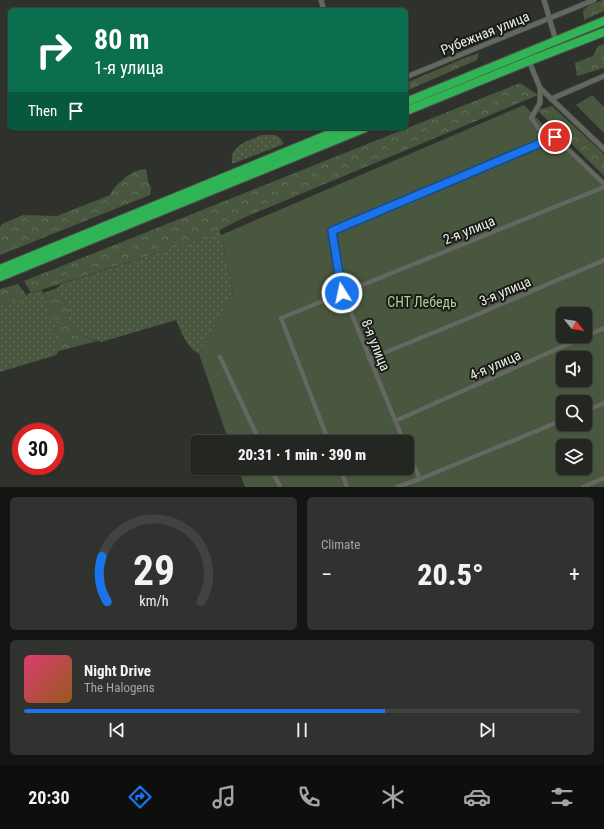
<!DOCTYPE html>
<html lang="en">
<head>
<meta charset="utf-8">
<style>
  body { margin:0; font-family:"Roboto Condensed",sans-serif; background:#2f322e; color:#f1f3f6; height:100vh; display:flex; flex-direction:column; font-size:15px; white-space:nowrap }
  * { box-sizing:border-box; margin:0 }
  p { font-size:13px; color:#a3a5a5 }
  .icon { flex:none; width:22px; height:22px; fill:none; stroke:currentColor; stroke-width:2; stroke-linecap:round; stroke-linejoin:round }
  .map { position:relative; height:487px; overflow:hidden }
  .sheet { display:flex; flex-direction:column; gap:10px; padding:10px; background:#131512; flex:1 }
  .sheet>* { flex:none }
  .hud { position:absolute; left:8px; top:8px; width:400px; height:122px; border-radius:6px; box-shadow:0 1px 3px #0004,0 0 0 1px #40433f; background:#0b6e4f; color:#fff; overflow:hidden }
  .needle { width:26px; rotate:120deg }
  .fabs { position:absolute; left:556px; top:307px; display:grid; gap:8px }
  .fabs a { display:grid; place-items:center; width:36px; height:36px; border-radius:6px; background:#232621; box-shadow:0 1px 3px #0004,0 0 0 1px #40433f; font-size:20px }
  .speed { position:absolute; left:12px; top:423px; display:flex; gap:8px; font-size:20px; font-weight:700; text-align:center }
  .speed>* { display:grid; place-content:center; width:52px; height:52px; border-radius:50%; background:#232621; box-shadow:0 1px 3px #0004,0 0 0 1px #40433f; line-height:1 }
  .speed .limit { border:6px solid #d22; background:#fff; color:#111 }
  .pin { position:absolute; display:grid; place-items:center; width:34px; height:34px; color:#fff; margin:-17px; border:2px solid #fff; border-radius:50%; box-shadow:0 1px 4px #0007 }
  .me { position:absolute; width:44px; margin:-22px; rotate:350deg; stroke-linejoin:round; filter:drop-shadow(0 0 3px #0008) }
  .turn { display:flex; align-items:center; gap:14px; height:84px; padding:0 20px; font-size:18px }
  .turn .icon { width:52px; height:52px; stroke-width:2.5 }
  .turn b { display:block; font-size:28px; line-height:34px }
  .then { display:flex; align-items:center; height:38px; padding:0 20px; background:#0003; gap:8px; font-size:15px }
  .big { font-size:30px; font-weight:800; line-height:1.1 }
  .sheet .tile { flex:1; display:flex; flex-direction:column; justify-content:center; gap:6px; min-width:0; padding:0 14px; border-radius:6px; background:#2f322e }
  .sheet .dial { align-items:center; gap:0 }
  .dial svg { height:104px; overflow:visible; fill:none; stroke:#40433f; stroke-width:7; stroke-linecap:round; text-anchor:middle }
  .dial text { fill:#f1f3f6; stroke:none }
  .song { display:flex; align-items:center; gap:12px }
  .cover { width:48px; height:48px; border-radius:6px; background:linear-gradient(135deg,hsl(340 70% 55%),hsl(30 70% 35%)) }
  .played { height:4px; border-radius:2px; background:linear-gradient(90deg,#1a73e8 65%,#40433f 65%) }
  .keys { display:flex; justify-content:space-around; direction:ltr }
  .heat { display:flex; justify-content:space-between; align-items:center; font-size:22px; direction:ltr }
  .sheet .tiles { flex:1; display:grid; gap:10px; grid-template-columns:1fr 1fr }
  .tile:last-child { grid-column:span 2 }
  .trip { position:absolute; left:190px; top:435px; width:224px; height:40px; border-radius:6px; background:#232621; box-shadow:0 1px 3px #0004,0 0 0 1px #40433f; font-weight:800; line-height:40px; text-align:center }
  .dock { display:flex; height:64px; justify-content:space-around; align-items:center; background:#0e0f0d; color:#a3a5a5 }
  .dock .icon { width:28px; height:28px }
  .dock .current { color:#1a73e8 }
  .dock b { font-size:18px; color:#f1f3f6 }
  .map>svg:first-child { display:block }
  .grass { fill:url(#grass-dots) }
  .forest { fill:url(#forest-crowns) }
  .garden { fill:#49573f; fill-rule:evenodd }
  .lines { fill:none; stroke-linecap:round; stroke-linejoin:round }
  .street-casing { stroke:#4d4f4b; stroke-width:6 }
  .fast-casing { stroke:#4d4f4b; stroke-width:10 }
  .street { stroke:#64695f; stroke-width:4.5 }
  .fast { stroke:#30b455; stroke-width:8 }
  .route-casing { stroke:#114b97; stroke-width:10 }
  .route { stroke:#1a73e8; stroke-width:7 }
  .labels { text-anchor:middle; stroke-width:4; stroke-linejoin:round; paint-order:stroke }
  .street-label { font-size:14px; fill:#eaeee7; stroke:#181b16 }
  .park-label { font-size:14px; fill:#afd197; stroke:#181b16 }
</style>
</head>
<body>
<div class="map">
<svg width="604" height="487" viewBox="0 0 604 487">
  <defs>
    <pattern id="grass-dots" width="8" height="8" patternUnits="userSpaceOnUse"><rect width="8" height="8" fill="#49573f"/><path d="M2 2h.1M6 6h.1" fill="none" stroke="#636f5b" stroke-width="1.8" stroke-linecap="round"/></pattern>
    <pattern id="forest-crowns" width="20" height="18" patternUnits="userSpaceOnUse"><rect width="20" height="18" fill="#49573f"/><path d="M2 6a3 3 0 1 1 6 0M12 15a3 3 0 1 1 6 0" fill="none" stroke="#636f5b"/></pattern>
  </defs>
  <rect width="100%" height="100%" fill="#2f322c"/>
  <g class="grass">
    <path d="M262 135C273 135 278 133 284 144L232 164C229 145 248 141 262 135Z"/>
    <path d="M219 230 221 235 233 292 199 354C186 347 182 333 176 320L101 342 81 335 77 327 67 321 70 313 57 288 61 284 202 239Z"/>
    <polygon points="41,290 44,293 50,316 59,321 54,333 59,351 56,355 0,372 0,306 27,296 28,294"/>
  </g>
  <g class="forest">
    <polygon points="603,0 604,0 604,11 584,20 583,10 590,5"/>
    <polygon points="604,44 604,68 577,76 575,63 593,56 598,46"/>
    <polygon points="479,53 477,60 406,91 406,83 462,59"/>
    <polygon points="520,83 538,95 243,218 202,239 31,293 24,281"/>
    <polygon points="552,106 604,154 604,176 537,110"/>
    <path d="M146 169 148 181 151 188 150 195 0 255V227L2 224 23 215 57 216 110 195C113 187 128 174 136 171 139 170 143 169 146 169Z"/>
    <polygon points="18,284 27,296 0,306 0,289"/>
    <polygon points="57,288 70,313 67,321 77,327 81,335 97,341 59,351 54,333 59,321 50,316 44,293"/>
  </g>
  <g class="garden">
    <polygon points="592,95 604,107 604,133 576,105"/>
    <path d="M524 105 604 187V487H245L238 468H407V442H229L199 354 233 292 221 235ZM563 314H585V336H563ZM563 358H585V380H563ZM563 402H585V424H563ZM563 446H585V468H563Z"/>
  </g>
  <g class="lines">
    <g class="street-casing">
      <g id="street">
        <polyline points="321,0 324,10"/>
        <polyline points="544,0 556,41"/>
        <polyline points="529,61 540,88 540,103 531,118 539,129 555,137 604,184"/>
        <polyline points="406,77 594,0"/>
        <polyline points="540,88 604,149"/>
        <polyline points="551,99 604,76"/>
        <polyline points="220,357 260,442"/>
        <polyline points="369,359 462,321 604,260"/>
        <polyline points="585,411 604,403"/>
        <polyline points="395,421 604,328"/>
        <polyline points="329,442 281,318 604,187"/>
        <polyline points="404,442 343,293 332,231 555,137"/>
        <polyline points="407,450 420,479"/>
        <polyline points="271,468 280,487"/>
        <polyline points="340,468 347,487"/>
        <polyline points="397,487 420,479 563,420"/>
        <polyline points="583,487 604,478"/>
      </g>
    </g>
    <g class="fast-casing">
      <g id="fast">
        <polyline points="406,102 604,21"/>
        <polyline points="406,111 529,61 604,32"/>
        <polyline points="0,269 344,128"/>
        <polyline points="0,277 365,128"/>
      </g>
    </g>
    <use href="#street" class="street"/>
    <use href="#fast" class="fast"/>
  </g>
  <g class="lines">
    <g class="route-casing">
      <polyline id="route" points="342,293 332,231 555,137"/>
    </g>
    <use href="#route" class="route"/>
  </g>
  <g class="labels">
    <g class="street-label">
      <text transform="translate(485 33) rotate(-22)" y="5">Рубежная улица</text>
      <text transform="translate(469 230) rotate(-22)" y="5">2-я улица</text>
      <text transform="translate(505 291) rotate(-23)" y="5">3-я улица</text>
      <text transform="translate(376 345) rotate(68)" y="5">8-я улица</text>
      <text transform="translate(495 365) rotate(-24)" y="5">4-я улица</text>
    </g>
    <g class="park-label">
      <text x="422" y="307">СНТ Лебедь</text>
    </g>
  </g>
</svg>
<div class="fabs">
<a><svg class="needle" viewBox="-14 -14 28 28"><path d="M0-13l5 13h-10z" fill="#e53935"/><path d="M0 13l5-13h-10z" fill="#a3a5a5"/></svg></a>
<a><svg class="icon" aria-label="sound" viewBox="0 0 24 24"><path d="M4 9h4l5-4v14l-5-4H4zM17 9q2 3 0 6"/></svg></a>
<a><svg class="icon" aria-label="search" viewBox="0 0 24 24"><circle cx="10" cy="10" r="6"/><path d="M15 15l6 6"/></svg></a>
<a><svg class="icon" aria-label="layers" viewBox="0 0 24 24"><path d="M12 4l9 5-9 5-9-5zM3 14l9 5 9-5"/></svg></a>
</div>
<div class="speed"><div class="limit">30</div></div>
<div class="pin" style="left:555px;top:137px;background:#d93025"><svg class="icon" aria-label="arrive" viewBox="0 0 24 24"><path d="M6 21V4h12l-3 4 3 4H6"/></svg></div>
<svg class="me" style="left:342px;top:293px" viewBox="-20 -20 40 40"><circle r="17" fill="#1a73e8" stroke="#fff" stroke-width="3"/><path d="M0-11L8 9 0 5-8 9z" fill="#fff"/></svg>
<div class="trip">20:31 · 1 min · 390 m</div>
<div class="hud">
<div class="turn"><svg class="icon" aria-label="right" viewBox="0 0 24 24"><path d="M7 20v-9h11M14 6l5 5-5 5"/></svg><div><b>80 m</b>1-я улица</div></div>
<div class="then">Then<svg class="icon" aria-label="arrive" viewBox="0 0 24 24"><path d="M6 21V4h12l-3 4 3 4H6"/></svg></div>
</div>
</div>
<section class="sheet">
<div class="tiles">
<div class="tile dial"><svg viewBox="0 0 100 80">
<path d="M14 69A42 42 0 1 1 86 69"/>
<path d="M14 69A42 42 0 0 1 10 34" stroke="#1a73e8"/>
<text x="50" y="56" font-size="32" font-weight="700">29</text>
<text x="50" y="72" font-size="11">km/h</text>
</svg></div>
<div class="tile"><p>Climate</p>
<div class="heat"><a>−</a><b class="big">20.5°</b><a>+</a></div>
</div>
<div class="tile">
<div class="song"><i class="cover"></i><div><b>Night Drive</b><p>The Halogens</p></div></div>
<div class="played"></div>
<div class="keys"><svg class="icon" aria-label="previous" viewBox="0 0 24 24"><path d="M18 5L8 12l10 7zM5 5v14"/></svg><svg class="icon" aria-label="pause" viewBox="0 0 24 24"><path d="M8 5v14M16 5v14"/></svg><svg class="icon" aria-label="next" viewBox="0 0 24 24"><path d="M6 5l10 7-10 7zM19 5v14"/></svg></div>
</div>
</div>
</section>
<nav class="dock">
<b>20:30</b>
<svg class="icon current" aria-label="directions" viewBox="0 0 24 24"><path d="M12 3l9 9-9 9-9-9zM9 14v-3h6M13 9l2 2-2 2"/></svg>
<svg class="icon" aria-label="music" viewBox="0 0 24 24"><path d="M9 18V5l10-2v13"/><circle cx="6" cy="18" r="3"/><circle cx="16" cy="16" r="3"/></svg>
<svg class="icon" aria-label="phone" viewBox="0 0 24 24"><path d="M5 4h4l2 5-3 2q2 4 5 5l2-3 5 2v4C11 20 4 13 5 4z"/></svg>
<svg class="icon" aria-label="climate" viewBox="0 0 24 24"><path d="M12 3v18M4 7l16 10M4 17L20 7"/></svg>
<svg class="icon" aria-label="car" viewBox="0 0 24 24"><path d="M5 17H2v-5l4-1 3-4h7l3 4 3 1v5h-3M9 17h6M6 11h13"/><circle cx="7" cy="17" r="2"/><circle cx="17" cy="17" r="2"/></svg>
<svg class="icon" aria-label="filters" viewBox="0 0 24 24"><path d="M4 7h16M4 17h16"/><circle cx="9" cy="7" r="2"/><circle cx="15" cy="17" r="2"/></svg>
</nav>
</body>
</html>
